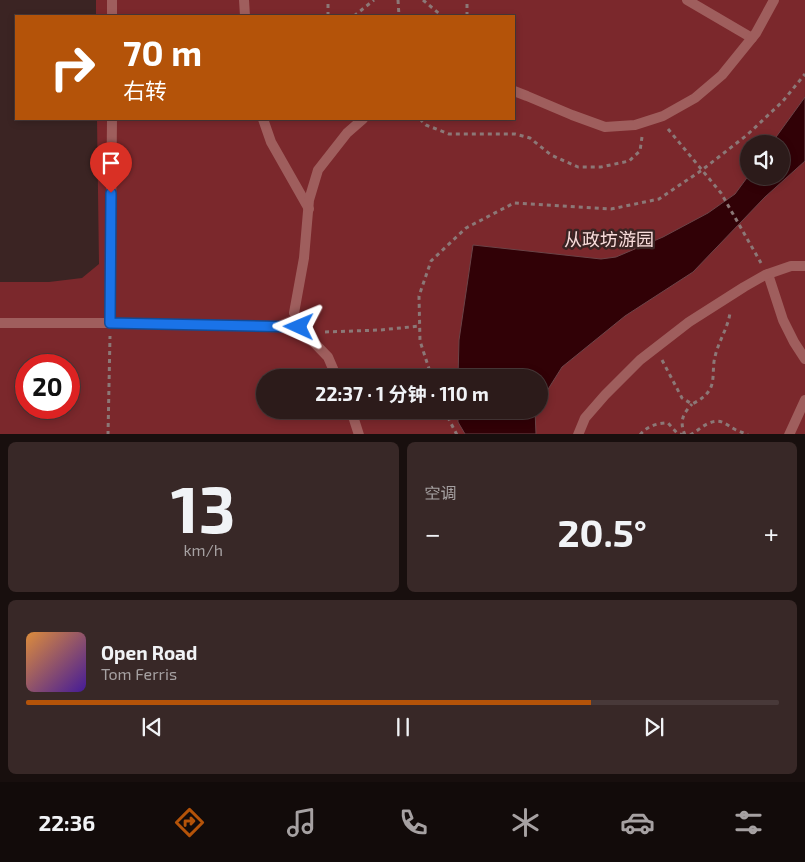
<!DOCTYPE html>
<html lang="zh">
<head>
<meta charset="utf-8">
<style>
  body { margin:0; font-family:"Exo 2","Noto Sans SC",sans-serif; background:#382827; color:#f1f3f6; height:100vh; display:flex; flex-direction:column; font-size:19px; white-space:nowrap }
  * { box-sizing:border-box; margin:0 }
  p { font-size:16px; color:#a6a1a2 }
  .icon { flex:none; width:28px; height:28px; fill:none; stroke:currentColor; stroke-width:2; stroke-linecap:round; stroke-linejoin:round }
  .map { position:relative; height:434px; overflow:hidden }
  .details { display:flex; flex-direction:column; gap:8px; padding:8px; background:#180f0e; flex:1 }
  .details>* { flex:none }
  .banner { position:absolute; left:15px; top:15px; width:500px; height:105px; border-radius:0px; box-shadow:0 2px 8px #0003,0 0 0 1px #483939; background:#b45309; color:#fff; overflow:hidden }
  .tools { position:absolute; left:740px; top:135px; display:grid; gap:10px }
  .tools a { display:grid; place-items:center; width:50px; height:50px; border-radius:50%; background:#2c1b1a; box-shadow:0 2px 8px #0003,0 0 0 1px #483939; font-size:25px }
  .speed { position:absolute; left:15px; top:354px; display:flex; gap:10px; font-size:25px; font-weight:700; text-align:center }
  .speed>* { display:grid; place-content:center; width:65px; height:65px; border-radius:50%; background:#2c1b1a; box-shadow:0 2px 8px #0003,0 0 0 1px #483939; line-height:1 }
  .speed .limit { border:8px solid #d22; background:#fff; color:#111 }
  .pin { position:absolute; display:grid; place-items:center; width:42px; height:42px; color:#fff; margin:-51px -21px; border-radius:50% 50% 50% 0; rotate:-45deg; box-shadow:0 0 5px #0007 }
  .pin .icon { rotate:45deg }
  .me { position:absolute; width:55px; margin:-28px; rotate:271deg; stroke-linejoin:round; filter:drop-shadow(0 0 4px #0008) }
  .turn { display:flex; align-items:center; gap:18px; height:105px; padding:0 25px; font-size:22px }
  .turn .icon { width:65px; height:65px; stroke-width:2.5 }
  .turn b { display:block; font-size:35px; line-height:42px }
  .big { font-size:38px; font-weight:700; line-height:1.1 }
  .details .widget { flex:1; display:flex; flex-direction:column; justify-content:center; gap:8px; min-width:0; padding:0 18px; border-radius:8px; background:#382827 }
  .details .dial { align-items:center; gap:0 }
  .dial b { font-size:65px; line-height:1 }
  .song { display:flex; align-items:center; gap:15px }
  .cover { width:60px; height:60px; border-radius:8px; background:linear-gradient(135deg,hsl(30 70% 55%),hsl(260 70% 35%)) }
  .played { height:5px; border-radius:2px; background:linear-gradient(90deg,#b45309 75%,#483939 75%) }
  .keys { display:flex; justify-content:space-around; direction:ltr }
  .heat { display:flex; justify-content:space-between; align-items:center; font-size:28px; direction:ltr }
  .details .tiles { flex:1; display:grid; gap:8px; grid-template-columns:1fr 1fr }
  .widget:last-child { grid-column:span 2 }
  .trip { position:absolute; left:256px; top:369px; width:292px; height:50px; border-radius:25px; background:#2c1b1a; box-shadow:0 2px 8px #0003,0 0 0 1px #483939; font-weight:700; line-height:50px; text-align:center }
  .dock { display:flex; height:80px; justify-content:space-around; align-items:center; background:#120b0a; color:#a6a1a2 }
  .dock .icon { width:35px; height:35px }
  .dock .current { color:#b45309 }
  .dock b { font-size:22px; color:#f1f3f6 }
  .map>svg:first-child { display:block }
  .green { fill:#7b282c; fill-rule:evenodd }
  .water { fill:#310106; stroke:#6b4448 }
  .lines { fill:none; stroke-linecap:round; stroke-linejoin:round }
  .path { stroke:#8c7877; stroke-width:3; stroke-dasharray:4 4; stroke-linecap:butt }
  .lane { stroke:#9f5e5d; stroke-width:10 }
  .route-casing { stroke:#114b97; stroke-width:12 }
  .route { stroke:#1a73e8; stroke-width:9 }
  .labels { text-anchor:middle; stroke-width:5; stroke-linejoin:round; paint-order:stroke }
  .park-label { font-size:18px; fill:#f9dddb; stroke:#3b2423 }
</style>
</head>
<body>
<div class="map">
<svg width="805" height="435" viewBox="0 0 805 435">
  <rect width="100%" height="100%" fill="#3b2423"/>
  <path class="green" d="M96 0H805V434H0V282H49L82 278 99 264 97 119H514V16H96ZM749 144H781V176H749ZM26 365H69V408H26ZM265 378H540V410H265Z"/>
  <g class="water">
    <polygon points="805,97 805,161 765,197 693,272 625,316 562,367 540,402 540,378 458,377 459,340 473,245 601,259 616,257 663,237 708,213 735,194 749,175 749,176 781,176 781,144 771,144"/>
    <polygon points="458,410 535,410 536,434 465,434 458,422"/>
  </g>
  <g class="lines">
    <g class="path">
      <polyline points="398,0 399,16"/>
      <polyline points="423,0 442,16"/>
      <polyline points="328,16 328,0"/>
      <polyline points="354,16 374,0"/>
      <polyline points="467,16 467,0"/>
      <polyline points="420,119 426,125 449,134 515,134 530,138 551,155 578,167 601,167 629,161 640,151 642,137"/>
      <polyline points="668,129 721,193 761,263"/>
      <polyline points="325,332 380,330 420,326"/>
      <path d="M662 360 682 398 692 404C700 400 706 396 710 389 715 380 712 367 715 357 718 342 729 326 730 312"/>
      <polyline points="432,378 420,341 419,296 431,261 466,228 514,203 611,209 659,199 702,170 747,135 783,101 805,74"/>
      <polyline points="444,410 457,435"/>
      <polyline points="108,435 110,336"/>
      <path d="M640 435C647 426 657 423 668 423L677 433 684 435"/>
      <path d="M685 435C679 421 683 414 692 404"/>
      <path d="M690 435C696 432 701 427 707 424 721 417 726 425 736 430 740 432 744 433 748 435"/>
    </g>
    <g class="lane">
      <polyline points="244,0 245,16"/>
      <polyline points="687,0 752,38"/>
      <polyline points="112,16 112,0"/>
      <polyline points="514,91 527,96 572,115 605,127 635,125 663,116 695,98 722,75 756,33 774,0"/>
      <polyline points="263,119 271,142 309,209"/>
      <polyline points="768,274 783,320 794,342 805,359"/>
      <polyline points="294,313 304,258 309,200 318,170 347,133 363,119"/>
      <polyline points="0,323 110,323 299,327 328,357 337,378"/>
      <polyline points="110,323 112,119"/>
      <polyline points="351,410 359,435"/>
      <polyline points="578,435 585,418 605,395 640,360 689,322 744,287 765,275 791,266 805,266"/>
      <polyline points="789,435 805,400"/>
    </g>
  </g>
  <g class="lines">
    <g class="route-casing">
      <polyline id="route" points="111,193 110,323 299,327"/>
    </g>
    <use href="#route" class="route"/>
  </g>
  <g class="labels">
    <g class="park-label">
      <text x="609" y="246">从政坊游园</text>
    </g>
  </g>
</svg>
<div class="tools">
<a><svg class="icon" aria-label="sound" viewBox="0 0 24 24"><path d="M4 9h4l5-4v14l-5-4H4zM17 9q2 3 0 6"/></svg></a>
</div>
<div class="speed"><div class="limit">20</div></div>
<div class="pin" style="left:111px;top:193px;background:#d93025"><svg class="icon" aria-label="arrive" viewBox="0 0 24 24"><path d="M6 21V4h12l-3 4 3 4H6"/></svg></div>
<svg class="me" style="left:299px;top:327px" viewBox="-20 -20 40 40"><path d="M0-17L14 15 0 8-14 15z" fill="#1a73e8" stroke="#fff" stroke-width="4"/></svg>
<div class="trip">22:37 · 1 分钟 · 110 m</div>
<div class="banner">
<div class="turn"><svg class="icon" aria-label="right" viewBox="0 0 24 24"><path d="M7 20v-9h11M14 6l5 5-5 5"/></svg><div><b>70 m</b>右转</div></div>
</div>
</div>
<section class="details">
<div class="tiles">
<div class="widget dial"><b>13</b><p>km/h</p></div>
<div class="widget"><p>空调</p>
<div class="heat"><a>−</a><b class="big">20.5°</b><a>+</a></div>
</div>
<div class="widget">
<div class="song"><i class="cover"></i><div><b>Open Road</b><p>Tom Ferris</p></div></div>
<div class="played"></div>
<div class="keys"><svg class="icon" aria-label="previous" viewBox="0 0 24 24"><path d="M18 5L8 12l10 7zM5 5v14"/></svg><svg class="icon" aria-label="pause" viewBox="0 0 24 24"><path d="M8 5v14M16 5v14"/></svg><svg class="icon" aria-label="next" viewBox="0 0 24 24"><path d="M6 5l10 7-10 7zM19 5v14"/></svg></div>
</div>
</div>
</section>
<nav class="dock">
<b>22:36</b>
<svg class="icon current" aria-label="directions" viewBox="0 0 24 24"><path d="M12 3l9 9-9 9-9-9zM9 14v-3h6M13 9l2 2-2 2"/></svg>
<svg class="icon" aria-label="music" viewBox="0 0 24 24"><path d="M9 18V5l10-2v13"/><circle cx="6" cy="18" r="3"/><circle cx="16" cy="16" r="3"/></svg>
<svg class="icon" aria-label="phone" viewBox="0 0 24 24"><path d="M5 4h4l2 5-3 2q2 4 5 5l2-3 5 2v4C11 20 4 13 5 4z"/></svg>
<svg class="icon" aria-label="climate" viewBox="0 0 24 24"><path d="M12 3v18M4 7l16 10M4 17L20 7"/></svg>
<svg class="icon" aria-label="car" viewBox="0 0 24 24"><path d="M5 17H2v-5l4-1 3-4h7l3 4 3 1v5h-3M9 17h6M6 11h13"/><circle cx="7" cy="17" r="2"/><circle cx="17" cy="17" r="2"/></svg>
<svg class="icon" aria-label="filters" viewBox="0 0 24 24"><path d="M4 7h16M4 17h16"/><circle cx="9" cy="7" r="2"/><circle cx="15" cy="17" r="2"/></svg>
</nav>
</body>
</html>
